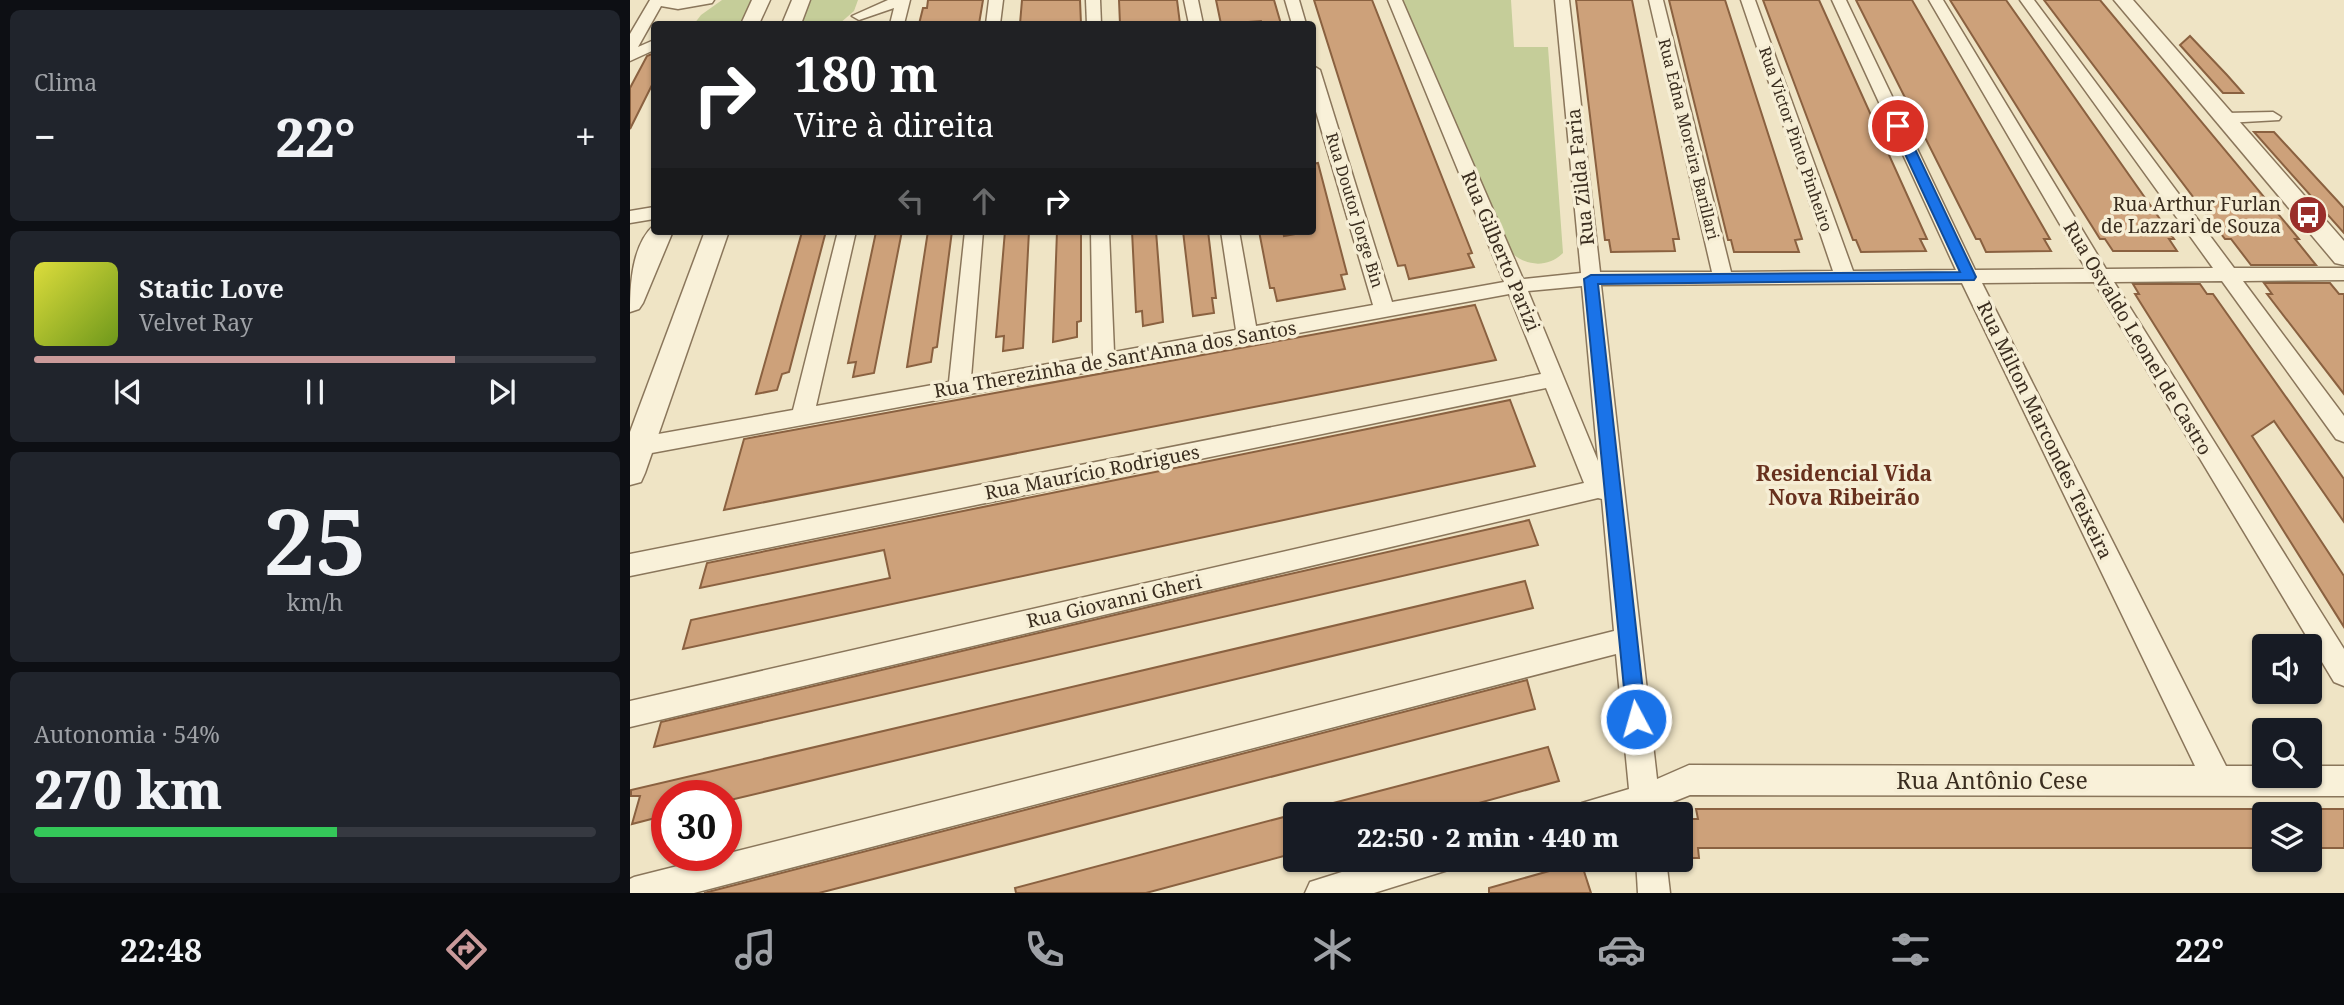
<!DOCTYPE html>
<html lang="pt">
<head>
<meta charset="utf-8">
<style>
  body { margin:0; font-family:"Noto Serif",serif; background:#20242c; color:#f1f3f6; height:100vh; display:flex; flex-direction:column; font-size:26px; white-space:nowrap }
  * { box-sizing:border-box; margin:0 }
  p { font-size:23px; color:#9ea1a6 }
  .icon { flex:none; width:38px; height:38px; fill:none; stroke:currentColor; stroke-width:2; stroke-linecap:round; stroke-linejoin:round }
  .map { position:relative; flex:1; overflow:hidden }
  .details { display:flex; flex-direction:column; gap:10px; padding:10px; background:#0d0f14; width:630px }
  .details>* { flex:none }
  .banner { position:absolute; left:21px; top:21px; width:665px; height:214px; border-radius:7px; box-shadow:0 2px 5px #0004; background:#202124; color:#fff; overflow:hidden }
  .tools { position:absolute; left:1622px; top:634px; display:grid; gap:14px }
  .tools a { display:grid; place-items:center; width:70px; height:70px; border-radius:7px; background:#171b24; box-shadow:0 2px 5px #0004; font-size:35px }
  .speed { position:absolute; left:21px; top:780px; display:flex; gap:14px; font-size:35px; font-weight:700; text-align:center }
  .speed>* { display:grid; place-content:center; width:91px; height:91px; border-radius:50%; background:#171b24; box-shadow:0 2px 5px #0004; line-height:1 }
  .speed .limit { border:10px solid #d22; background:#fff; color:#111 }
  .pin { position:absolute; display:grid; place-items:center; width:60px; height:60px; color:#fff; margin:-30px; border:4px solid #fff; border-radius:50%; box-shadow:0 2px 7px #0007 }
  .me { position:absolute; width:77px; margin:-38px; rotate:354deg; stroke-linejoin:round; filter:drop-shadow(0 0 5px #0008) }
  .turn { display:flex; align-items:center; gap:24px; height:147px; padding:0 28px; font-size:32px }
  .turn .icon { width:91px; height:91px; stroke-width:2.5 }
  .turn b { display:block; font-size:49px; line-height:60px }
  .lanes { display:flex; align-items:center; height:66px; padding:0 28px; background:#0003; justify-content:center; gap:35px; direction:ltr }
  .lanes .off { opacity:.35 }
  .big { font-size:52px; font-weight:800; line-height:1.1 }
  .details .widget { flex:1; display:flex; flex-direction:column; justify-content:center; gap:10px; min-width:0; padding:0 24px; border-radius:10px; background:#20242c }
  .details .dial { align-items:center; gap:0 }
  .dial b { font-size:91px; line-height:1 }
  .song { display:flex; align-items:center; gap:21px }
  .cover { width:84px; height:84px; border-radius:10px; background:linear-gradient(135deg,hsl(60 70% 55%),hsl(80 70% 35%)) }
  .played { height:7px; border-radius:4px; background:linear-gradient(90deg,#ca9a9a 75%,#363941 75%) }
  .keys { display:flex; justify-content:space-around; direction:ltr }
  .heat { display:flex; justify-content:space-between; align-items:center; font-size:38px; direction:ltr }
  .charge { height:10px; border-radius:5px; background:linear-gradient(90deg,#34c759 54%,#363941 0) }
  .trip { position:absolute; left:653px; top:802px; width:410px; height:70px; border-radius:7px; background:#171b24; box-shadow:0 2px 5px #0004; font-weight:800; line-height:70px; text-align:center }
  .tabs { display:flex; height:112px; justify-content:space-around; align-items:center; background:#090b0e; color:#9ea1a6 }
  .tabs .icon { width:49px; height:49px }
  .tabs .on { color:#ca9a9a }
  .tabs b { font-size:32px; color:#f1f3f6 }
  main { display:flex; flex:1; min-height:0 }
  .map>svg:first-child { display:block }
  .green { fill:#c5cd99 }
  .building { fill:#cda17a; stroke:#8a6140; stroke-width:2 }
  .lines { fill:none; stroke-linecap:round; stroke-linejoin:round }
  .minor-casing { stroke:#8a765b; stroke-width:3 }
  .tertiary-casing { stroke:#8a765b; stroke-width:3 }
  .minor { fill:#f9f1d9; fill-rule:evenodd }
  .tertiary { fill:#f9f1d9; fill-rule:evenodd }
  .route { fill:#1a73e8; stroke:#114b97; stroke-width:2 }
  .labels { text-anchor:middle; stroke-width:7; stroke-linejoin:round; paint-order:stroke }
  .far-street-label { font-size:16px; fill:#3a2d1f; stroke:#f6eed5 }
  .street-label { font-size:19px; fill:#3a2d1f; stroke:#f6eed5 }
  .poi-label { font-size:19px; fill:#3a2d1f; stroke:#f6eed5; text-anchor:end }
  .neighbourhood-label { font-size:21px; font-weight:bold; fill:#67301d; stroke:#f6eed5 }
  .near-street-label { font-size:23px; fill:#3a2d1f; stroke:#f6eed5 }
</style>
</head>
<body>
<main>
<section class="details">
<div class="widget"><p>Clima</p>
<div class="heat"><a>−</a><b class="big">22°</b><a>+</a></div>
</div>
<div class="widget">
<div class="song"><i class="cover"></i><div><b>Static Love</b><p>Velvet Ray</p></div></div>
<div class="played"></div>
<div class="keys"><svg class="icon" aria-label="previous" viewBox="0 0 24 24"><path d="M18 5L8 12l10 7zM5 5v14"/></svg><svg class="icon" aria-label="pause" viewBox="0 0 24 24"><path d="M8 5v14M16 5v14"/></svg><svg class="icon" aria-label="next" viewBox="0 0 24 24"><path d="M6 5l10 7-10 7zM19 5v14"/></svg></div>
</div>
<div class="widget dial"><b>25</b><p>km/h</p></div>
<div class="widget"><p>Autonomia · 54%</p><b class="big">270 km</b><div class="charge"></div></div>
</section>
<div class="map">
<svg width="1714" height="893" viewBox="0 0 1714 893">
  <rect width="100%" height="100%" fill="#efe4c5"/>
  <g class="green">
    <polygon points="92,0 122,0 112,24 64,24 71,15"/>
    <polygon points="179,0 228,0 224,11 209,24 171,24"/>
    <path d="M773 0H881L884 47H918L933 253C919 267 898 267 883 254Z"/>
  </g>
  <g class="building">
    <polygon points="298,0 353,0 349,24 289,24 293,8 297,8"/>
    <polygon points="392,0 450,0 451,24 390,24"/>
    <polygon points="489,0 547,0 550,24 490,24"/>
    <polygon points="586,0 644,0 651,24 632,24 631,21 591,24"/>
    <polygon points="684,0 742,0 842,253 838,254 844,267 779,279 775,265 768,266"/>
    <polygon points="946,0 1002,0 1049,239 1043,239 1045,251 981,252 979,240 975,240"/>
    <polygon points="1039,0 1095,0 1172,239 1165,240 1169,252 1104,252 1101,240 1098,240"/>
    <polygon points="1133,0 1189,0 1297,239 1290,239 1296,251 1231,252 1226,240 1223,240"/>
    <polygon points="1226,0 1282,0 1420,239 1414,239 1421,251 1356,252 1350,239 1346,239"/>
    <polygon points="1320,0 1376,0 1544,239 1539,239 1547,251 1483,251 1475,239 1470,239"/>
    <polygon points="1414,0 1470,0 1669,239 1665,239 1686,265 1621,265 1601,239 1595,239"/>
    <polygon points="1560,36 1597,75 1613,93 1593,93 1550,45"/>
    <polygon points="24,53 24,81 0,129 0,88 17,56"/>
    <polygon points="1624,132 1644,132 1714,208 1714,233"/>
    <polygon points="688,163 717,274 711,275 715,289 647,301 644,288 640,288 629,231 653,231 654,236 682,231 682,164"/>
    <polygon points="196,231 159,372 152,374 147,390 126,394 172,232"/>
    <polygon points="272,231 244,373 223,377 226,362 218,363 246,232"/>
    <polygon points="298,231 322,231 307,347 303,348 301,362 277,367"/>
    <polygon points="375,231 399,231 393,348 373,351 374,336 366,337"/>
    <polygon points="427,231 451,231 451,321 447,322 447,337 423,342"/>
    <polygon points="502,231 526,231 533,322 513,326 512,311 506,312"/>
    <polygon points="553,231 578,231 586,298 582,298 584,313 563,316"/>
    <polygon points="1634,283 1700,283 1709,294 1714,294 1714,394 1637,294 1642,294"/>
    <polygon points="1503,284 1570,284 1577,294 1583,294 1714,479 1714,522 1644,421 1622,436 1714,576 1714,627 1505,294 1509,294"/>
    <polygon points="845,305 866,360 94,510 114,439"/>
    <polygon points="880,400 905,466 53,649 61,620 260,578 254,550 70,588 77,563"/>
    <polygon points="899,520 908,545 24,747 31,722 620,583"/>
    <polygon points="895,581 903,608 96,801 96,796 37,796 37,815 2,824 10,796 1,796 1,790"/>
    <polygon points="897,680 905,709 189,893 74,893"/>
    <polygon points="918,747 929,781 809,814 685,814 684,808"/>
    <polygon points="1066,809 1634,809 1634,848 1068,848 1069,858 1050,858 1050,819 1068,819"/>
    <rect x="1680" y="809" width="34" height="39"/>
    <polygon points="665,814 665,853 516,893 386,893 385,888"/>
    <polygon points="951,862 961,893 859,893 859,888"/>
  </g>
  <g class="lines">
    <g class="minor-casing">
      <g id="minor">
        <polygon points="20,0 84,0 82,3 48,9 31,6 8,47 24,40 24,50 0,61 0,34"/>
        <polygon points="258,0 280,0 274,24 260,24 264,8 229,20 222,16"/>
        <polygon points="359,0 373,0 370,24 356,24"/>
        <polygon points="456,0 470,0 471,24 457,24"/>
        <polygon points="554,0 568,0 573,24 559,24"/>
        <polygon points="655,0 669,0 676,24 662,24"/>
        <path d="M758 0H772L893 279 951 273 925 0H939L970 272H1082L1019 0H1033L1101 272 1203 271 1111 0H1125L1223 271 1326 270 1202 0H1216L1345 270 1456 269 1299 0H1313L1476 269 1583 268 1390 0H1404L1604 268H1714V280L1613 281 1714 416V442L1706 439 1592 281 1484 282 1714 649V686L1704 682 1464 282 1352 283 1596 766H1634V775H1680V766H1714V796L1060 795 1030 807 1031 814H948L952 803 999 789 986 654 64 893H0V879L4 877 984 631 972 499 968 498 0 727V701L954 483 916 388 0 576V554L911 374 879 294 0 457V439L163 410 208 231H226L186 406 319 382 335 231H353L341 378 463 356 461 231H479L484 352 606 330 591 231H609L626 326 743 305 682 98V65L690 70 762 302 874 282ZM1332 283 1565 766 1059 765 1027 779 971 285ZM952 286 968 461 898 291Z"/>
        <polygon points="1643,112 1651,117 1649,120 1596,123 1588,118 1596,113"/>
        <polygon points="24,207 24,219 0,223 0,211"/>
        <polygon points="753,859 822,859 818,870 744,893 675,893 680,882"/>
        <polygon points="1006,859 1036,859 1040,893 1008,893"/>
      </g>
    </g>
    <g class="tertiary-casing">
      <g id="tertiary">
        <polygon points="122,0 140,0 129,24 111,24"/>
        <polygon points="162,0 180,0 171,24 152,24"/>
        <polygon points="1484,0 1503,0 1714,241 1714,265 1705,263"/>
        <path d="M24 225V231H43L13 303 9 309 0 312C0 284 2 245 24 225Z"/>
        <polygon points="75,231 99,231 15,473 11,482 0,485 0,432"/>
      </g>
    </g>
    <use href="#minor" class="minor"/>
    <use href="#tertiary" class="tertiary"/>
  </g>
  <polygon class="route" points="1264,123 1274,126 1346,277 1344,280 968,284 1016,719 1013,725 1006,728 1000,725 997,719 954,279 961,275 1330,272 1262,126"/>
  <defs>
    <g id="bus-disc" transform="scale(2.0125)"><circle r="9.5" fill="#9a2e2a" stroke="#f6eed5"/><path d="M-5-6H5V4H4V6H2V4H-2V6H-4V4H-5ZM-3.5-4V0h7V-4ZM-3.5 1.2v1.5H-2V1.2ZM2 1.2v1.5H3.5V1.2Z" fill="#fff"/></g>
  </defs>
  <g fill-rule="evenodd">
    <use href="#bus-disc" x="1678" y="215"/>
  </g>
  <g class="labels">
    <g class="far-street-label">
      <text transform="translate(1059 139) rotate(76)" y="6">Rua Edna Moreira Barillari</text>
      <text transform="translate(1166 139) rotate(71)" y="6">Rua Victor Pinto Pinheiro</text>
      <text transform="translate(725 210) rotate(73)" y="6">Rua Doutor Jorge Bin</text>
    </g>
    <g class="street-label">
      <text transform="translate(950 177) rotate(-96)" y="7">Rua Zilda Faria</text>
      <text transform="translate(871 251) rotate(67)" y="7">Rua Gilberto Parizi</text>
      <text transform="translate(1508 338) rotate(59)" y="7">Rua Osvaldo Leonel de Castro</text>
      <text transform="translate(485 359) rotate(-10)" y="7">Rua Therezinha de Sant'Anna dos Santos</text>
      <text transform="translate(1415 430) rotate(64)" y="7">Rua Milton Marcondes Teixeira</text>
      <text transform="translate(462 472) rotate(-11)" y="7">Rua Maurício Rodrigues</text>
      <text transform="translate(484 601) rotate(-13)" y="7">Rua Giovanni Gheri</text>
    </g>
    <g class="poi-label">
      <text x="1651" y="211">Rua Arthur Furlan<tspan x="1651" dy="22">de Lazzari de Souza</tspan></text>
    </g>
    <g class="neighbourhood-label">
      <text x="1214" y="481">Residencial Vida<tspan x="1214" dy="24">Nova Ribeirão</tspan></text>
    </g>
    <g class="near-street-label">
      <text x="1362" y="789">Rua Antônio Cese</text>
    </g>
  </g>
</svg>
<div class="tools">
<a><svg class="icon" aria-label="sound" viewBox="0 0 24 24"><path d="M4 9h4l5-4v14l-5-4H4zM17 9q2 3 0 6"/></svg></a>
<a><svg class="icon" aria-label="search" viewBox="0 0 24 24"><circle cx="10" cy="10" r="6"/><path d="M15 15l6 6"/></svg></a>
<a><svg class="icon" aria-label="layers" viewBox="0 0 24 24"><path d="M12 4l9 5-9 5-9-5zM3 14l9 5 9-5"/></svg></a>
</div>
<div class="speed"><div class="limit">30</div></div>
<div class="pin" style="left:1268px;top:126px;background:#d93025"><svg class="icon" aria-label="arrive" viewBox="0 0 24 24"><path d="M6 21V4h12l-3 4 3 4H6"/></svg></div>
<svg class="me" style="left:1006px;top:719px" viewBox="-20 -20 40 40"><circle r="17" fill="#1a73e8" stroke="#fff" stroke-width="3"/><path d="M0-11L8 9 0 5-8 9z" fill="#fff"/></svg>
<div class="trip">22:50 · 2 min · 440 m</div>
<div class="banner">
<div class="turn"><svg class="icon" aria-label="right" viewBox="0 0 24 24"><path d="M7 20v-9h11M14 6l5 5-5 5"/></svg><div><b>180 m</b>Vire à direita</div></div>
<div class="lanes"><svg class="icon off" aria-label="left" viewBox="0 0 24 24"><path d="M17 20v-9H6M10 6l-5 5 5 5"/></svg><svg class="icon off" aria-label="ahead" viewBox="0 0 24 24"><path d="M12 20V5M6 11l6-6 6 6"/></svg><svg class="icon" aria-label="right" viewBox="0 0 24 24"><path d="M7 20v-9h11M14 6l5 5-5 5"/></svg></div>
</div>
</div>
</main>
<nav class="tabs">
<b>22:48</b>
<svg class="icon on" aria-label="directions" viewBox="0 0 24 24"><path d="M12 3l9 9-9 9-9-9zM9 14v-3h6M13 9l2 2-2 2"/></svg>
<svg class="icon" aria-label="music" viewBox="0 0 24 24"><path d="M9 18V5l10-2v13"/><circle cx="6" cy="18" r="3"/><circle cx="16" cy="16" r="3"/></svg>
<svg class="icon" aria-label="phone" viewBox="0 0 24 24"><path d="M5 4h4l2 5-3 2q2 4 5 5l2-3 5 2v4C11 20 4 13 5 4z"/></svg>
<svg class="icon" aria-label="climate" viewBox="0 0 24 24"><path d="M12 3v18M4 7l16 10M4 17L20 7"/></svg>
<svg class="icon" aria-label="car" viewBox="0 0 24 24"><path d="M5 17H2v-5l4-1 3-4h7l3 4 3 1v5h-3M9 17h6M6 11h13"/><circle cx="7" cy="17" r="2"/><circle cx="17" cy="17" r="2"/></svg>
<svg class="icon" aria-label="filters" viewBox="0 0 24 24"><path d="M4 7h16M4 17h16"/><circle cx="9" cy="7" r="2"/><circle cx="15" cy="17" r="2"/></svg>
<b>22°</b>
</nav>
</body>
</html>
